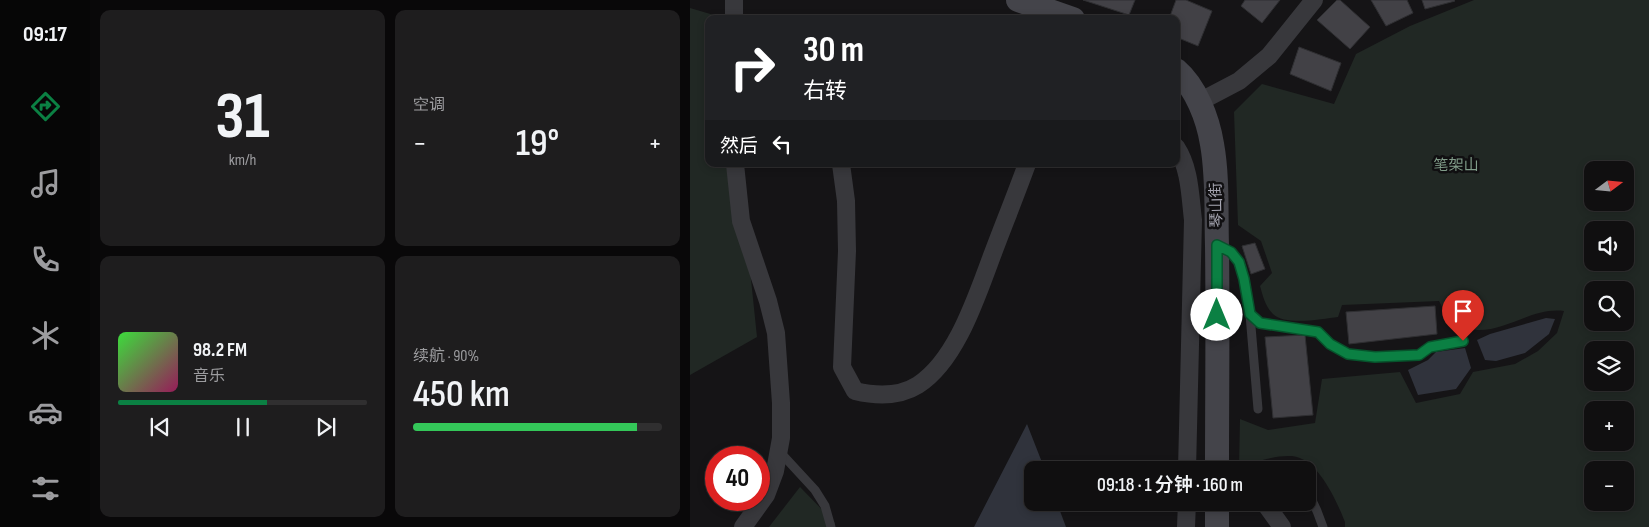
<!DOCTYPE html>
<html lang="zh">
<head>
<meta charset="utf-8">
<style>
  body { margin:0; font-family:"Sofia Sans Condensed","Noto Sans SC",sans-serif; background:#1e1d1e; color:#f1f3f6; height:100vh; display:flex; flex-direction:column; font-size:19px; white-space:nowrap }
  * { box-sizing:border-box; margin:0 }
  p { font-size:16px; color:#9c9c9f }
  .icon { flex:none; width:28px; height:28px; fill:none; stroke:currentColor; stroke-width:2; stroke-linecap:round; stroke-linejoin:round }
  .map { position:relative; flex:1; overflow:hidden }
  .panel { display:flex; flex-direction:column; gap:10px; padding:10px; background:#090809; width:600px }
  .panel>* { flex:none }
  .hud { position:absolute; left:15px; top:15px; width:475px; height:152px; border-radius:10px; box-shadow:0 2px 8px #0003,0 0 0 1px #302f30; background:#202124; color:#fff; overflow:hidden }
  .needle { width:32px; rotate:74deg }
  .tools { position:absolute; left:894px; top:161px; display:grid; gap:10px }
  .tools a { display:grid; place-items:center; width:50px; height:50px; border-radius:10px; background:#100f10; box-shadow:0 2px 8px #0003,0 0 0 1px #302f30; font-size:25px }
  .speed { position:absolute; left:15px; top:446px; display:flex; gap:10px; font-size:25px; font-weight:700; text-align:center }
  .speed>* { display:grid; place-content:center; width:65px; height:65px; border-radius:50%; background:#100f10; box-shadow:0 2px 8px #0003,0 0 0 1px #302f30; line-height:1 }
  .speed .limit { border:8px solid #d22; background:#fff; color:#111 }
  .pin { position:absolute; display:grid; place-items:center; width:42px; height:42px; color:#fff; margin:-51px -21px; border-radius:50% 50% 50% 0; rotate:-45deg; box-shadow:0 0 5px #0007 }
  .pin .icon { rotate:45deg }
  .me { position:absolute; width:55px; margin:-28px; rotate:0deg; stroke-linejoin:round; filter:drop-shadow(0 0 4px #0008) }
  .turn { display:flex; align-items:center; gap:18px; height:105px; padding:0 15px; font-size:22px }
  .turn .icon { width:65px; height:65px; stroke-width:2.5 }
  .turn b { display:block; font-size:35px; line-height:42px }
  .then { display:flex; align-items:center; height:48px; padding:0 15px; background:#0003; gap:10px; font-size:19px }
  .big { font-size:38px; font-weight:600; line-height:1.1 }
  .panel .card { flex:1; display:flex; flex-direction:column; justify-content:center; gap:8px; min-width:0; padding:0 18px; border-radius:10px; background:#1e1d1e }
  .panel .dial { align-items:center; gap:0 }
  .dial b { font-size:65px; line-height:1 }
  .song { display:flex; align-items:center; gap:15px }
  .cover { width:60px; height:60px; border-radius:8px; background:linear-gradient(135deg,hsl(120 70% 55%),hsl(330 70% 35%)) }
  .played { height:5px; border-radius:2px; background:linear-gradient(90deg,#0b8043 60%,#302f30 60%) }
  .keys { display:flex; justify-content:space-around; direction:ltr }
  .heat { display:flex; justify-content:space-between; align-items:center; font-size:28px; direction:ltr }
  .charge { height:8px; border-radius:4px; background:linear-gradient(90deg,#34c759 90%,#302f30 0) }
  .panel .tiles { flex:1; display:grid; gap:10px; grid-template-columns:repeat(2,1fr) }
  .trip { position:absolute; left:334px; top:461px; width:292px; height:50px; border-radius:10px; background:#100f10; box-shadow:0 2px 8px #0003,0 0 0 1px #302f30; font-weight:600; line-height:50px; text-align:center }
  main { display:flex; flex:1; min-height:0 }
  .menu { display:flex; flex-direction:column; width:90px; justify-content:space-around; align-items:center; background:#060606; color:#9c9c9f }
  .menu .icon { width:35px; height:35px }
  .menu .selected { color:#0b8043 }
  .menu b { font-size:22px; color:#f1f3f6 }
  .map>svg:first-child { display:block }
  .green { fill:#212824; fill-rule:evenodd }
  .water { fill:#30333c }
  .building { fill:#424146; stroke:#2f2f32 }
  .lines { fill:none; stroke-linecap:round; stroke-linejoin:round }
  .lane { stroke:#38383c; stroke-width:9 }
  .street { stroke:#38383c; stroke-width:18 }
  .secondary { stroke:#44444a; stroke-width:24 }
  .route-casing { stroke:#07532c; stroke-width:12 }
  .route { stroke:#0b8043; stroke-width:9 }
  .labels { text-anchor:middle; stroke-width:5; stroke-linejoin:round; paint-order:stroke }
  .park-label { font-size:15px; fill:#819d8a; stroke:#100f11 }
  .street-label { font-size:15px; fill:#a8a8b4; stroke:#100f11 }
</style>
</head>
<body>
<main>
<nav class="menu">
<b>09:17</b>
<svg class="icon selected" aria-label="directions" viewBox="0 0 24 24"><path d="M12 3l9 9-9 9-9-9zM9 14v-3h6M13 9l2 2-2 2"/></svg>
<svg class="icon" aria-label="music" viewBox="0 0 24 24"><path d="M9 18V5l10-2v13"/><circle cx="6" cy="18" r="3"/><circle cx="16" cy="16" r="3"/></svg>
<svg class="icon" aria-label="phone" viewBox="0 0 24 24"><path d="M5 4h4l2 5-3 2q2 4 5 5l2-3 5 2v4C11 20 4 13 5 4z"/></svg>
<svg class="icon" aria-label="climate" viewBox="0 0 24 24"><path d="M12 3v18M4 7l16 10M4 17L20 7"/></svg>
<svg class="icon" aria-label="car" viewBox="0 0 24 24"><path d="M5 17H2v-5l4-1 3-4h7l3 4 3 1v5h-3M9 17h6M6 11h13"/><circle cx="7" cy="17" r="2"/><circle cx="17" cy="17" r="2"/></svg>
<svg class="icon" aria-label="filters" viewBox="0 0 24 24"><path d="M4 7h16M4 17h16"/><circle cx="9" cy="7" r="2"/><circle cx="15" cy="17" r="2"/></svg>
</nav>
<section class="panel">
<div class="tiles">
<div class="card dial"><b>31</b><p>km/h</p></div>
<div class="card"><p>空调</p>
<div class="heat"><a>−</a><b class="big">19°</b><a>+</a></div>
</div>
<div class="card">
<div class="song"><i class="cover"></i><div><b>98.2 FM</b><p>音乐</p></div></div>
<div class="played"></div>
<div class="keys"><svg class="icon" aria-label="previous" viewBox="0 0 24 24"><path d="M18 5L8 12l10 7zM5 5v14"/></svg><svg class="icon" aria-label="pause" viewBox="0 0 24 24"><path d="M8 5v14M16 5v14"/></svg><svg class="icon" aria-label="next" viewBox="0 0 24 24"><path d="M6 5l10 7-10 7zM19 5v14"/></svg></div>
</div>
<div class="card"><p>续航 · 90%</p><b class="big">450 km</b><div class="charge"></div></div>
</div>
</section>
<div class="map">
<svg width="959" height="527" viewBox="0 0 959 527">
  <rect width="100%" height="100%" fill="#151416"/>
  <g class="green">
    <path d="M784 0H959V527H655V522C647 502 628 458 602 456 584 455 566 462 549 468L550 419 578 430 625 423 632 379 710 372 726 403 770 394 783 372 825 364 848 351 867 333 874 311C843 307 817 331 787 330 778 329 770 327 761 324L749 301 652 305 648 317C632 319 595 326 583 314 575 306 573 296 570 286L582 273 571 241 548 225 544 112 572 84 644 104 666 54 720 26ZM902 170H935V202H902ZM902 230H935V262H902ZM902 290H935V322H902ZM902 350H935V382H902ZM902 410H935V442H902ZM902 470H935V502H902Z"/>
    <polygon points="0,8 34,18 19,19 19,164 49,164 67,337 0,375"/>
    <polygon points="110,487 145,523 144,527 79,527"/>
  </g>
  <g class="water">
    <polygon points="856,318 865,319 859,334 835,353 806,361 795,360 787,340 800,334"/>
    <polygon points="775,348 781,368 766,389 728,395 718,370 738,360 746,352"/>
    <polygon points="337,424 355,470 342,470 342,502 367,503 376,527 284,527"/>
  </g>
  <g class="building">
    <polygon points="393,0 445,0 439,15"/>
    <polygon points="486,0 496,0 522,11 508,46 486,37 486,19 479,19"/>
    <polygon points="555,0 590,0 572,23 551,6"/>
    <polygon points="647,0 650,0 680,27 660,49 627,20"/>
    <polygon points="681,0 717,0 723,13 696,26"/>
    <polygon points="732,0 764,0 765,1 735,9"/>
    <polygon points="609,47 651,63 641,91 600,74"/>
    <polygon points="565,243 575,269 561,274 552,246"/>
    <polygon points="745,306 747,334 659,344 656,312"/>
    <polygon points="615,335 623,415 583,418 575,337"/>
  </g>
  <g class="lines">
    <g class="lane">
      <polyline points="529,246 541,252 549,261 554,279 560,315 569,323 628,332 640,344 658,353 685,357 729,355 740,347 773,341"/>
      <polyline points="560,315 568,409"/>
      <polyline points="89,451 125,490 135,506 141,527"/>
      <polyline points="618,492 627,511 633,527"/>
    </g>
    <g class="street">
      <polyline points="44,0 44,19"/>
      <polyline points="509,102 549,81 579,56 624,0"/>
      <path d="M486 147C500 168 500 195 503 220L497 470"/>
      <polyline points="45,164 51,221 78,301 86,333 91,403 91,438 85,471 76,495 53,527"/>
      <path d="M151 164 156 201 157 251 152 367 165 391C186 396 209 397 228 385 267 360 287 295 303 253 314 224 326 194 337 164"/>
      <polyline points="574,502 592,527"/>
      <polyline points="496,527 497,502"/>
    </g>
    <g class="secondary">
      <polyline points="328,0 383,19"/>
      <path d="M486 70C506 87 518 119 522 144 528 177 526 213 527 246 528 321 527 395 527 470"/>
      <polyline points="527,527 527,502"/>
    </g>
  </g>
  <g class="lines">
    <g class="route-casing">
      <polyline id="route" points="527,315 527,245 541,252 549,262 554,279 560,314 570,323 628,332 640,344 658,354 685,357 729,355 740,347 773,341"/>
    </g>
    <use href="#route" class="route"/>
  </g>
  <g class="labels">
    <g class="park-label">
      <text x="766" y="170">笔架山</text>
    </g>
    <g class="street-label">
      <text transform="translate(526 205) rotate(-91)" y="5">琴山街</text>
    </g>
  </g>
</svg>
<div class="tools">
<a><svg class="needle" viewBox="-14 -14 28 28"><path d="M0-13l5 13h-10z" fill="#e53935"/><path d="M0 13l5-13h-10z" fill="#9c9c9f"/></svg></a>
<a><svg class="icon" aria-label="sound" viewBox="0 0 24 24"><path d="M4 9h4l5-4v14l-5-4H4zM17 9q2 3 0 6"/></svg></a>
<a><svg class="icon" aria-label="search" viewBox="0 0 24 24"><circle cx="10" cy="10" r="6"/><path d="M15 15l6 6"/></svg></a>
<a><svg class="icon" aria-label="layers" viewBox="0 0 24 24"><path d="M12 4l9 5-9 5-9-5zM3 14l9 5 9-5"/></svg></a>
<a>+</a>
<a>−</a>
</div>
<div class="speed"><div class="limit">40</div></div>
<div class="pin" style="left:773px;top:341px;background:#d93025"><svg class="icon" aria-label="arrive" viewBox="0 0 24 24"><path d="M6 21V4h12l-3 4 3 4H6"/></svg></div>
<svg class="me" style="left:527px;top:315px" viewBox="-20 -20 40 40"><circle r="19" fill="#fff"/><path d="M0-13L10 11 0 6-10 11z" fill="#0b8043"/></svg>
<div class="trip">09:18 · 1 分钟 · 160 m</div>
<div class="hud">
<div class="turn"><svg class="icon" aria-label="right" viewBox="0 0 24 24"><path d="M7 20v-9h11M14 6l5 5-5 5"/></svg><div><b>30 m</b>右转</div></div>
<div class="then">然后<svg class="icon" aria-label="left" viewBox="0 0 24 24"><path d="M17 20v-9H6M10 6l-5 5 5 5"/></svg></div>
</div>
</div>
</main>
</body>
</html>
